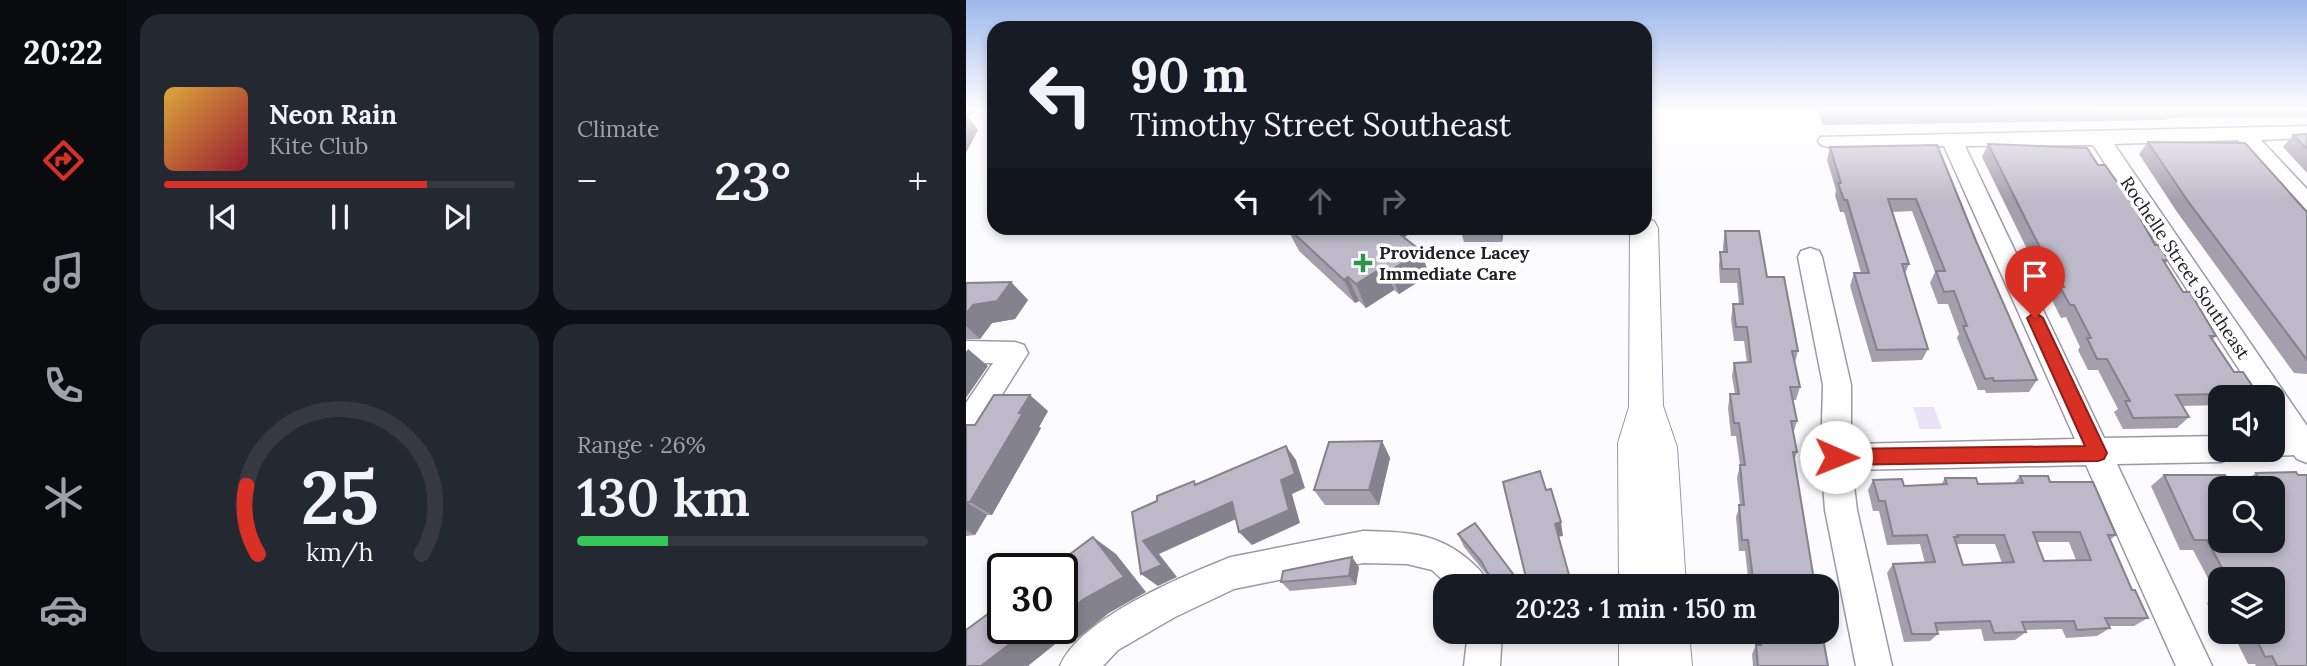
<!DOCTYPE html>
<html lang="en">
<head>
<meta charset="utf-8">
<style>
  body { margin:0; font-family:Lora,serif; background:#242831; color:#f1f3f6; height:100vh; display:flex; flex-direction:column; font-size:26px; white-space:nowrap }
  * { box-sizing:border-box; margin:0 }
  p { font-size:23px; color:#9ea1a6 }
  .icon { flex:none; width:38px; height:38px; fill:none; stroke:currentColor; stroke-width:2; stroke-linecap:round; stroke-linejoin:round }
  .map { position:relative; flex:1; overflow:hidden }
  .drawer { display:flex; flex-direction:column; gap:14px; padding:14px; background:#0d0f14; width:840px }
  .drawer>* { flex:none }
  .guide { position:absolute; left:21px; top:21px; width:665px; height:214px; border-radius:21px; box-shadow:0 4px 10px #0003; background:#171b24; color:#f1f3f6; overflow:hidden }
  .tools { position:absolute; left:1242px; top:385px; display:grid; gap:14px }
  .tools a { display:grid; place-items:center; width:77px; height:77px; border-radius:14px; background:#171b24; box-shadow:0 4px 10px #0003; font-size:35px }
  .speed { position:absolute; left:21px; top:553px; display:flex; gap:14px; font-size:35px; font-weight:700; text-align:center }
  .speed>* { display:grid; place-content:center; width:91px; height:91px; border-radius:50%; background:#171b24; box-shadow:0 4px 10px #0003; line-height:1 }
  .speed .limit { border:4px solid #111; border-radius:10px; background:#fff; color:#111 }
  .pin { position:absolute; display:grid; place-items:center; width:60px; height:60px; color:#fff; margin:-72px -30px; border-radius:50% 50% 50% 0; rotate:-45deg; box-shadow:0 0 7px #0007 }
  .pin .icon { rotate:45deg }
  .me { position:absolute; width:77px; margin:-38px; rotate:91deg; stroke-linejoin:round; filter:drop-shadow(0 0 5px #0008) }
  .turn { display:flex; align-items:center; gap:24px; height:147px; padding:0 28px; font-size:32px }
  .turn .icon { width:91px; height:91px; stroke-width:2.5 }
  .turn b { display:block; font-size:49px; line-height:60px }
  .lanes { display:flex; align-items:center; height:66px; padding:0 28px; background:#0003; justify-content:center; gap:35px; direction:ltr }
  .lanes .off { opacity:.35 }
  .big { font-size:52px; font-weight:600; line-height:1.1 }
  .drawer .tile { flex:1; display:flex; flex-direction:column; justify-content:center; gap:10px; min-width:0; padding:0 24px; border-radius:21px; background:#242831 }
  .drawer .dial { align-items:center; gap:0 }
  .dial svg { height:182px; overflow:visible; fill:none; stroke:#363941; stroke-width:7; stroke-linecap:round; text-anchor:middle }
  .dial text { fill:#f1f3f6; stroke:none }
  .song { display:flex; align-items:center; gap:21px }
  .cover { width:84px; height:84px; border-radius:10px; background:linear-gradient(135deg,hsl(40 70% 55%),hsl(350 70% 35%)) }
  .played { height:7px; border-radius:4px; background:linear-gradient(90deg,#d93025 75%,#363941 75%) }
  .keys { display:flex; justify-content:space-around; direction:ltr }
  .heat { display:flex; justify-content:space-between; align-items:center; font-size:38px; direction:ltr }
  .charge { height:10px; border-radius:5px; background:linear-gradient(90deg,#34c759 26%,#363941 0) }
  .drawer .tiles { flex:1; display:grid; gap:14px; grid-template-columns:repeat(2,1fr) }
  .trip { position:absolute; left:467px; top:574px; width:406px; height:70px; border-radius:21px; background:#171b24; box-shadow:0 4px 10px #0003; font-weight:600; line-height:70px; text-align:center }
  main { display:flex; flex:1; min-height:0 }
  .tab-bar { display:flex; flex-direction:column; width:126px; justify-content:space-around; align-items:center; background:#090b0e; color:#9ea1a6 }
  .tab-bar .icon { width:49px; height:49px }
  .tab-bar .active { color:#d93025 }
  .tab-bar b { font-size:32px; color:#f1f3f6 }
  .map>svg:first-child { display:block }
  .green { fill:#e9e3f7 }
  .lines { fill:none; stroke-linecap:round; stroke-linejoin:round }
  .minor-casing { stroke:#9c98a6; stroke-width:3 }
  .major-casing { stroke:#9c98a6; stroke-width:2 }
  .minor { fill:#fff; fill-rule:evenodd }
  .major { fill:#fff; fill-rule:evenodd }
  .wall { fill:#a39fac; fill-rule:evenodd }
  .shaded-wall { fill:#84828c }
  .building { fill:#bdb9c8; stroke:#84828c; stroke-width:2; fill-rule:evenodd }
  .route { fill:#d93025; stroke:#8d1f18; stroke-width:2 }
  .poi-dot { fill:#2e944b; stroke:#fff; stroke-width:2.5 }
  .labels { text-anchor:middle; stroke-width:7; stroke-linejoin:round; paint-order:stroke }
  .poi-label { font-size:18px; font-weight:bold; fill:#212025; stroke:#fff; text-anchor:start }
  .street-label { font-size:18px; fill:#212025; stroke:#fff }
</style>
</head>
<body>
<main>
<nav class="tab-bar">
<b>20:22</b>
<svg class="icon active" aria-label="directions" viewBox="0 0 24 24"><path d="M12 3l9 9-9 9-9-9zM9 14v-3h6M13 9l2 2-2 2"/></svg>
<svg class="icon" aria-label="music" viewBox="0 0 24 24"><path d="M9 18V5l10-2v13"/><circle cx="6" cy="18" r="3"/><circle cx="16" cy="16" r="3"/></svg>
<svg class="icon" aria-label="phone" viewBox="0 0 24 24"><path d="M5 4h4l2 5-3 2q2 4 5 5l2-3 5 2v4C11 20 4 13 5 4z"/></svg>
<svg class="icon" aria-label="climate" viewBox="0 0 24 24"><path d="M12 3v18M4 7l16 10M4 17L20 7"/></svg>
<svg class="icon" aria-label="car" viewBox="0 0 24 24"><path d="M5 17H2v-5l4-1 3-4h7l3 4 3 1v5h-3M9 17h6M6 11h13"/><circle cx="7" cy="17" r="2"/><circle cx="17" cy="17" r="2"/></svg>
</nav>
<section class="drawer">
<div class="tiles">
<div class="tile">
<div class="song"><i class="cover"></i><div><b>Neon Rain</b><p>Kite Club</p></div></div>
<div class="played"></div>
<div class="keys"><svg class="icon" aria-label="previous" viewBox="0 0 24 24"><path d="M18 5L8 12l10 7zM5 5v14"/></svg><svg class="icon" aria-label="pause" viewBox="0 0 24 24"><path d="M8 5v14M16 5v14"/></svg><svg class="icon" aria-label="next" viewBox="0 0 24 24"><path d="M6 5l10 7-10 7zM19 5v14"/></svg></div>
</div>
<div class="tile"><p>Climate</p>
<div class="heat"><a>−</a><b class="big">23°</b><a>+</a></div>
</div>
<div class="tile dial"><svg viewBox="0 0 100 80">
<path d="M14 69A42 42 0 1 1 86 69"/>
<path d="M14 69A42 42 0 0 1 9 39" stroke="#d93025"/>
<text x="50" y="56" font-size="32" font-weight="700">25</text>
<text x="50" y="72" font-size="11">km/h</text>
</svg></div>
<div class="tile"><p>Range · 26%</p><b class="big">130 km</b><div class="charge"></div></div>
</div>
</section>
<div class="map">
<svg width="1341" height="666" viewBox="0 0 1341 666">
  <rect width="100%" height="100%" fill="#fcfbfe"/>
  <polygon class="green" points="947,407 968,407 976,429 954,429"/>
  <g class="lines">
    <g class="minor-casing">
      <g id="minor">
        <polygon points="1341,126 1341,138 1295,140 1341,189 1341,210 1333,208 1272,140 1148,144 1341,426 1341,463 1331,459 1328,455 1307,456 1297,452 1295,450 1307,450 1307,430 1311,430 1307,424 1307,397 1291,397 1127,145 999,146 1138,438 1255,436 1255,450 1269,450 1265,458 1255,462 1151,464 1246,666 1210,666 1120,465 886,470 891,510 926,666 890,666 859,510 855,457 857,385 832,257 835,251 844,248 853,251 856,257 885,385 885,444 1109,439 978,146 862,147 855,145 852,141 855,137"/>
        <polygon points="0,341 49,342 58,345 62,353 10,436 0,439 0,403 27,363 0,363"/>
        <path d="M397 531C439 532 471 532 504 561 513 569 519 575 524 586H483L466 570 441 564 397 563 268 589 209 617 152 650 137 666H94C114 618 217 576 265 557Z"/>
        <polygon points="502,632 536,632 534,666 498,666"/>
      </g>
    </g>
    <g class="major-casing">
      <g id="major">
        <polygon points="679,219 688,221 692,228 697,406 711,447 720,586 653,586 652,443 663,407 664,228 679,228"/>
        <polygon points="653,632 723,632 726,666 653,666"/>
      </g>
    </g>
    <use href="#minor" class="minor"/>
    <use href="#major" class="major"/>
  </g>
  <g class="wall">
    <polygon points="852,109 1341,109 1341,117 1221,117 1195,120 857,125"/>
    <polygon points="1341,134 1341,173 1317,147 1327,135"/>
    <polygon points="1182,142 1341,212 1341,374 1328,373 1211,212 1173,154"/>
    <polygon points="1022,144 1132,165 1189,245 1203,260 1199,264 1217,292 1250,336 1246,340 1268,372 1291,393 1285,397 1255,397 1255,405 1216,406 1223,417 1211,428 1157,429 1148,412 1152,409 1132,370 1122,370 1112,350 1114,347 1100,317 1095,318 1086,300 1088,296 1075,269 1072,269 1060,247 1016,157"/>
    <polygon points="971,145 1010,241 1071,380 1063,392 1020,393 1019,390 1012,390 991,338 993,334 982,304 972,304 964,283 969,272 946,211 926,212 943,264 939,274 962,349 956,360 906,362 884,286 888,273 895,273 878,212 874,212 869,195 870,190 861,160 864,147"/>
    <polygon points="321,228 454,228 438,237 455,251 463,275 433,294 428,290 400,308 393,301 389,303 333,251"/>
    <polygon points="494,228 538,228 536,242 498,242"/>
    <polygon points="759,231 801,277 832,351 829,363 834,387 830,400 827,400 831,421 827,434 831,452 828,461 849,586 783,586 779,551 773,551 770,517 774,505 771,478 774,465 770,436 765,436 762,408 764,394 769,394 766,376 768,363 781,362 778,341 768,341 765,319 767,304 773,304 771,283 754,283 753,266 754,252 757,252 757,246"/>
    <polygon points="45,282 62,300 49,319 26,323 14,339 0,339 0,283"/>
    <polygon points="82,411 73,427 75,428 26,515 21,515 9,535 0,536 0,425 9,425"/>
    <polygon points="416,441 424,458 413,505 359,505 348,490"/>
    <polygon points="1330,472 1341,666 1290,666 1289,664 1282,664 1268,636 1257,636 1255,632 1307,632 1307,579 1255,579 1255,631 1241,603 1252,597 1227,550 1214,550 1185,486 1198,475 1255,488 1307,541 1307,488 1279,488 1276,483 1290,473"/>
    <path d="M1054 476 1084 482 1150 535 1144 540 1166 590 1182 618 1168 626H1143L1144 628 1131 636 1100 638 1096 629 1059 630 1060 632 1049 640 1018 641 1015 629 971 631 972 634 964 641 938 642 921 573 927 564 959 563 954 544 921 545 913 511H907L902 490 907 480 938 486 975 485 979 478 1012 484 1048 483ZM1071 542H1103L1110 560 1078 561ZM991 544H1029L1036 563 997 565Z"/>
    <polygon points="492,534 556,586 527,586 520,574 498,547"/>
    <polygon points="393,567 390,585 324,591 315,582"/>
    <polygon points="788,632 856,632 862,666 787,666 786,654 790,645"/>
  </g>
  <g class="shaded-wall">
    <polygon points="0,109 13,109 2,117 12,130 0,153"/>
    <polygon points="420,228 454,228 426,244"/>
    <polygon points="533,228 538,228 536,242"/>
    <polygon points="455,251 463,275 433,294 424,271"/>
    <polygon points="419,266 428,290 400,308 390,284"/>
    <polygon points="382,277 393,301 389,303 378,280"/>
    <polygon points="45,282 62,300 49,319 26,323 14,339 0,326 0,314 7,305"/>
    <polygon points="2,349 22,366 0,398 0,352"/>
    <polygon points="64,395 82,411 73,427 75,428 26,515 4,502"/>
    <polygon points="416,441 424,458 413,505 403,490"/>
    <polygon points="320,446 330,460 339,488 326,494 334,523 286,545 273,532 315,480"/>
    <polygon points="0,502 21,515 9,535 0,530"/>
    <polygon points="266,502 279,515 193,554 211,577 192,586 175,574 177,541"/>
    <polygon points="595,522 597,536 591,537 589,524"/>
    <polygon points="127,537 150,554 180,592 143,613 112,638 103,633 62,666 15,666 65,628 96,628 96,616"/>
    <polygon points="386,557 393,567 390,585 383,576"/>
    <polygon points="539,632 599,632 576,640 573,632 540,644 535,633"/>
  </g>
  <g class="building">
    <polygon points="859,109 1136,109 860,112"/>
    <polygon points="1341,134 1341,149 1327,135"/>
    <polygon points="1182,142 1279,143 1341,212 1341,360 1221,200"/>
    <polygon points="1022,144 1121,148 1132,165 1139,165 1166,203 1189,245 1192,245 1203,260 1197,260 1217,292 1224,292 1250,336 1244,336 1268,372 1277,372 1291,393 1210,395 1223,417 1167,418 1159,401 1164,401 1141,359 1131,359 1121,338 1125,338 1108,305 1104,305 1094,287 1098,287 1083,257 1079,257 1067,234"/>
    <polygon points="971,145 1010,241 1071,380 1028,381 1027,378 1019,379 997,326 1001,326 988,291 978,292 970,271 979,271 950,199 922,199 943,264 936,264 962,349 911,350 888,273 903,273 881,200 878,200 872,183 875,183 864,147"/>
    <polygon points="322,228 426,228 455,251 424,271 419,266 390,284 382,277 378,280"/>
    <polygon points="759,231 793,231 801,277 818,277 832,351 826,351 834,387 824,387 831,421 825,421 831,452 827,452 849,586 788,586 782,540 776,540 773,505 778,505 774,465 779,465 773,423 768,423 764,394 773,394 768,363 785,362 781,327 770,327 767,304 777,304 773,269 756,269 754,252 761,252"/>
    <polygon points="45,282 31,301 7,305 0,314 0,283"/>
    <polygon points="28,395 64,395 53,413 57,413 4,502 0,502 0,425 9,425"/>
    <polygon points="416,441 403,490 348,490 363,442"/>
    <polygon points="320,446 329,474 315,480 323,510 273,532 266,502 177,541 196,565 175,574 166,512 191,501 191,496 228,481 229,485"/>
    <polygon points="574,471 580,490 585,489 595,522 589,524 606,586 562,586 537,482"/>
    <polygon points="1330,472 1332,475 1341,475 1341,666 1311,666 1306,656 1299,657 1287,632 1307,632 1307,579 1262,579 1241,540 1228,540 1198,475 1259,475 1267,488 1255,488 1255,541 1307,541 1307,514 1315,514 1307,501 1307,488 1299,488 1290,473"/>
    <path d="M1054 476H1082L1084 482H1127L1150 535H1142L1166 590H1169L1182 618H1139L1144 628 1111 630 1108 621 1056 622 1060 632 1028 633 1024 621 969 623 972 634H946L927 564 969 562 961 535 927 536 919 501H913L907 480 936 479 938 486 981 484 979 478H1010L1012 484 1057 483ZM1067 532H1114L1125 560 1078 561ZM991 535H1038L1048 562 997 565 988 537H992Z"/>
    <polygon points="509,523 556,586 529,586 515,561 492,534"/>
    <polygon points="127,537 158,577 118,599 96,616 96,569 84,569"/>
    <polygon points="386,557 383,576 315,582 317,571"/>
    <polygon points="37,603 37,628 65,628 15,666 0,666 0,630"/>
    <polygon points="793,632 856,632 862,666 792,666 790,645 795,645"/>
  </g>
  <linearGradient id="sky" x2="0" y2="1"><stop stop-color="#9db7ec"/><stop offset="0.54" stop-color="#fefdff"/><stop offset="1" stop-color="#fefdff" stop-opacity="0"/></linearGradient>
  <rect width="1341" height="202" fill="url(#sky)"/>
  <polygon class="route" points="1069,312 1077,318 1141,453 1138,459 1132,461 870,465 864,462 861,457 864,451 870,449 1119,446 1061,318"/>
  <path class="poi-dot" d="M393.5 252.5h7v7h7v7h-7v7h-7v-7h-7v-7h7z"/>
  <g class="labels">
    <g class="poi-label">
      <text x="413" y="259">Providence Lacey<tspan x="413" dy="21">Immediate Care</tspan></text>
    </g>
    <g class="street-label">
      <text transform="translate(1219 268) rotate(56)" y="6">Rochelle Street Southeast</text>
    </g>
  </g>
</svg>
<div class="tools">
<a><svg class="icon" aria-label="sound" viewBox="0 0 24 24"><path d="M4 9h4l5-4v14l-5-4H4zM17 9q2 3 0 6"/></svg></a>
<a><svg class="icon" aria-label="search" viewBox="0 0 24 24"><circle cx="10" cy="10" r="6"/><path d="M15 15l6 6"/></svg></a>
<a><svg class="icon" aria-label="layers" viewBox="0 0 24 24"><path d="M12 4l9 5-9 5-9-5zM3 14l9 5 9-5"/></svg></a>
</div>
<div class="speed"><div class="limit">30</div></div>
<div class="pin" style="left:1069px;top:318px;background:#d93025"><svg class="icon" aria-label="arrive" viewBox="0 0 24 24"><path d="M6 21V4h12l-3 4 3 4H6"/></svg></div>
<svg class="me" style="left:870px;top:457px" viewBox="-20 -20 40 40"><circle r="19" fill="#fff"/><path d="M0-13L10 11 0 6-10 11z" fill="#d93025"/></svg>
<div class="trip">20:23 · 1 min · 150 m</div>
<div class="guide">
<div class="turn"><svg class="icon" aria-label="left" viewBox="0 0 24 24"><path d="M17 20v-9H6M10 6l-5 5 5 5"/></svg><div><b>90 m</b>Timothy Street Southeast</div></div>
<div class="lanes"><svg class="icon" aria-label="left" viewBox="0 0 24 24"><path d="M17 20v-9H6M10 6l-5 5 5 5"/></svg><svg class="icon off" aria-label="ahead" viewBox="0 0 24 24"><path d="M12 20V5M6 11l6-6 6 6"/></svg><svg class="icon off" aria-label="right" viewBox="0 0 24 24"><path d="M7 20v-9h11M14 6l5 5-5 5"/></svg></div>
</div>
</div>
</main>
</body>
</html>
